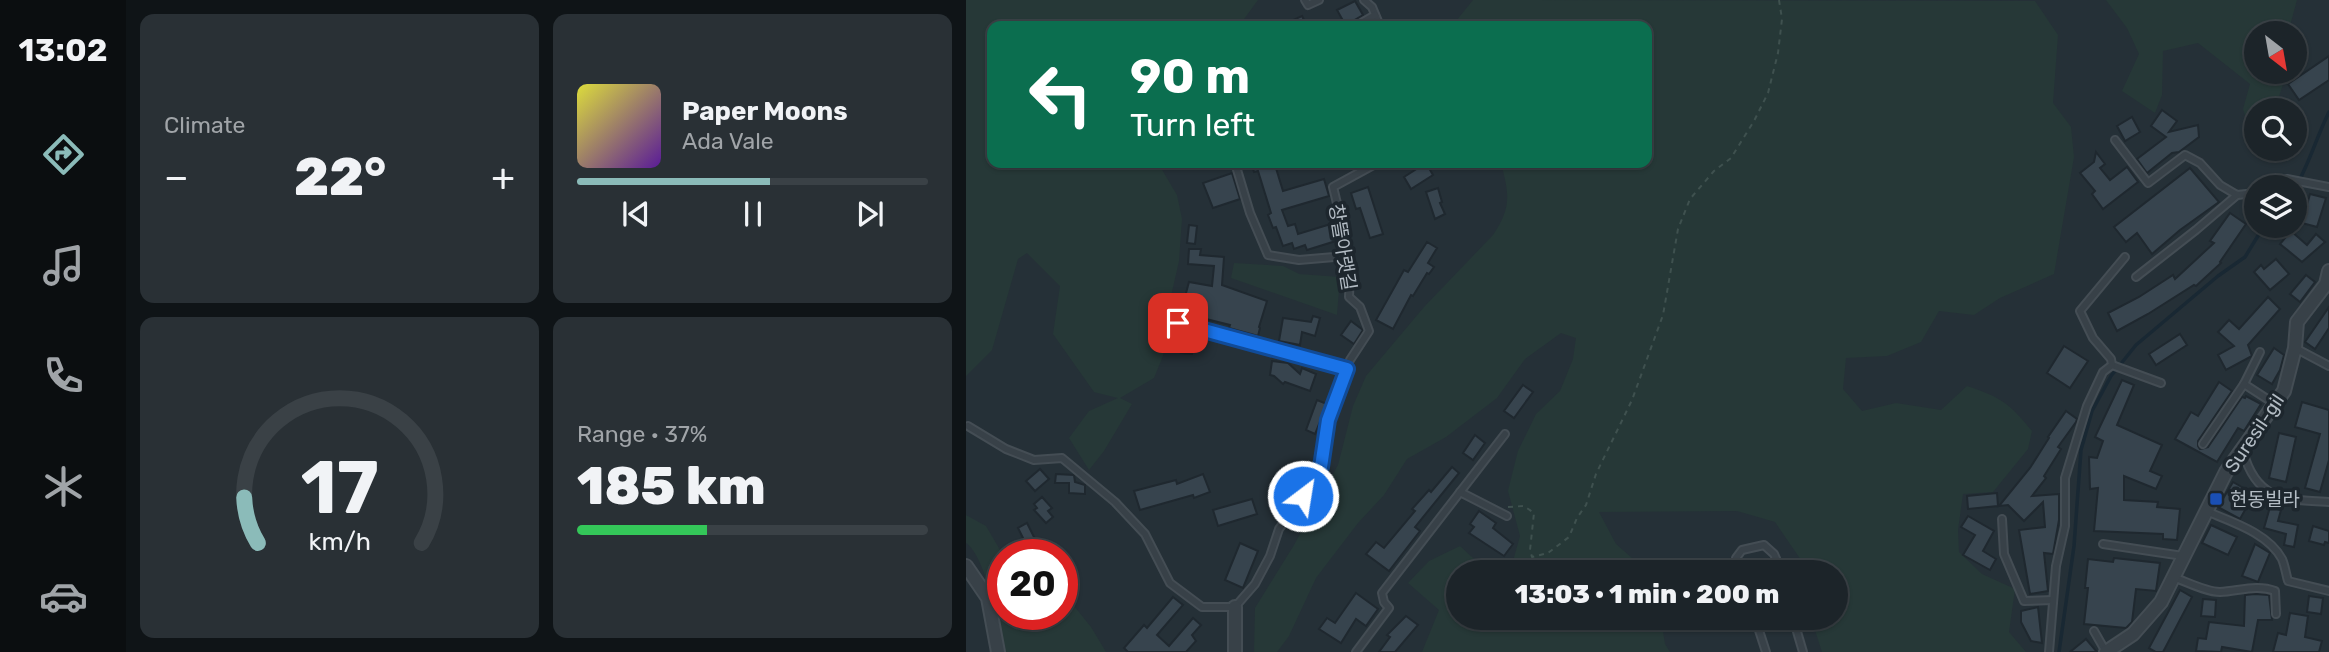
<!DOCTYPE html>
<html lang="en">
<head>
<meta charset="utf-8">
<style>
  body { margin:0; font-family:Rubik,"Noto Sans KR",sans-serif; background:#293035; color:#f1f3f6; height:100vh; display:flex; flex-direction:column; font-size:26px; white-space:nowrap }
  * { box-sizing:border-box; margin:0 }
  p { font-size:23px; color:#a0a4a8 }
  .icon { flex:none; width:38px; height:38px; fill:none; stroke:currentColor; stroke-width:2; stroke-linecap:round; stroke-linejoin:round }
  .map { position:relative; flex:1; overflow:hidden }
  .panel { display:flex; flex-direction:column; gap:14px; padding:14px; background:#0f1417; width:840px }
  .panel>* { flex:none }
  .banner { position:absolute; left:21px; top:21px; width:665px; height:147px; border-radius:14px; box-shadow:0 2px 5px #0004,0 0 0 2px #3a4146; background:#0b6e4f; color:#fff; overflow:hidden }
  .needle { width:46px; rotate:149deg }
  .fabs { position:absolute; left:1278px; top:21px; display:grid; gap:14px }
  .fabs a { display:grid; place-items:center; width:63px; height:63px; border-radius:50%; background:#1c2429; box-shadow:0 2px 5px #0004,0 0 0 2px #3a4146; font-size:35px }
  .speed { position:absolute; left:21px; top:539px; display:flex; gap:14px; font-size:35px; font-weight:700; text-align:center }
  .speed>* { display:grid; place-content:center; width:91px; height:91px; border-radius:50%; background:#1c2429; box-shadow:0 2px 5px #0004,0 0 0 2px #3a4146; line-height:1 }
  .speed .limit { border:10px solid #d22; background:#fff; color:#111 }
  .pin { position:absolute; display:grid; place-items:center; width:60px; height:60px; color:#fff; margin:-30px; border-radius:14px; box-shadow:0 4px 10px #0006 }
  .me { position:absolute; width:77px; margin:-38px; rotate:31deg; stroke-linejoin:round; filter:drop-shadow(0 0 5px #0008) }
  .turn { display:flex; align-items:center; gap:24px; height:147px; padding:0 28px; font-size:32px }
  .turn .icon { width:91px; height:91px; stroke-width:2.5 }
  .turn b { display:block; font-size:49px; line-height:60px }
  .big { font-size:52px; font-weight:800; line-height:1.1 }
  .panel .widget { flex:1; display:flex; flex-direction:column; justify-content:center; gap:10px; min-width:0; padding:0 24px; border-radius:14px; background:#293035 }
  .panel .dial { align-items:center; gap:0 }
  .dial svg { height:182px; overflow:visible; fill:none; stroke:#3a4146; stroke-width:7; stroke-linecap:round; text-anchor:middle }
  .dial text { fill:#f1f3f6; stroke:none }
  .song { display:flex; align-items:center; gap:21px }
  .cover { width:84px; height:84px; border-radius:10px; background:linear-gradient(135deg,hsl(60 70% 55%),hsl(270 70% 35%)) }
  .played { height:7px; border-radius:4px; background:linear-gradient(90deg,#8bbbb9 55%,#3a4146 55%) }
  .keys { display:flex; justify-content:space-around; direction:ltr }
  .heat { display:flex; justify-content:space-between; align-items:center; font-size:38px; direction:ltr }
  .charge { height:10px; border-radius:5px; background:linear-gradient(90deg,#34c759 37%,#3a4146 0) }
  .panel .tiles { flex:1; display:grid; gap:14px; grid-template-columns:repeat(2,1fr) }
  .trip { position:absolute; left:480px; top:560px; width:402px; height:70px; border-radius:35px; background:#1c2429; box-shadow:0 2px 5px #0004,0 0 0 2px #3a4146; font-weight:800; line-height:70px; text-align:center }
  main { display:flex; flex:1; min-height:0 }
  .dock { display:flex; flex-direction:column; width:126px; justify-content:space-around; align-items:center; background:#0b0e10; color:#a0a4a8 }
  .dock .icon { width:49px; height:49px }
  .dock .selected { color:#8bbbb9 }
  .dock b { font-size:32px; color:#f1f3f6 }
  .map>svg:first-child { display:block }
  .green { fill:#263837 }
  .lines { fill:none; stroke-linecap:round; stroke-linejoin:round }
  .stream { stroke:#192833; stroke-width:3.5 }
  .building { fill:#37444e; stroke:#1f282f; stroke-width:2 }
  .service-casing { stroke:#444d54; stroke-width:10 }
  .minor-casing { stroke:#444d54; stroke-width:16 }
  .path { stroke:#3f514f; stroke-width:2; stroke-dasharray:5 5; stroke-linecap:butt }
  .service { stroke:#384148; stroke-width:6 }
  .minor { stroke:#384148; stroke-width:12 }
  .route-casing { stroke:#114b97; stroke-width:18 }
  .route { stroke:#1a73e8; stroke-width:12 }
  .transit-dot { fill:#1a4fb4; stroke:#1d262d; stroke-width:2.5 }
  .labels { text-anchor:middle; stroke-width:7; stroke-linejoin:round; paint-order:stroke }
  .street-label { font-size:19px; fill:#b3bcc4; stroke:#1d262d }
  .poi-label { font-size:19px; fill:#b3bcc4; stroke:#1d262d; text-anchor:start }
</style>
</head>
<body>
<main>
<nav class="dock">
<b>13:02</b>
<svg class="icon selected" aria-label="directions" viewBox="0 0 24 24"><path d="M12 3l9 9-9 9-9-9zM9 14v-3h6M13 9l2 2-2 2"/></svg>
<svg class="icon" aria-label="music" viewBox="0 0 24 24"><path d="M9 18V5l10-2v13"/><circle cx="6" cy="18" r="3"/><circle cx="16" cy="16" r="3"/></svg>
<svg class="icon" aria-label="phone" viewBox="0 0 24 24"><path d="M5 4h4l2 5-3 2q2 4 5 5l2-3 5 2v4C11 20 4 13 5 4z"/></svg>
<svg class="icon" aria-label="climate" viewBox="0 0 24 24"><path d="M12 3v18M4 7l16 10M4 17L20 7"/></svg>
<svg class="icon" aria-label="car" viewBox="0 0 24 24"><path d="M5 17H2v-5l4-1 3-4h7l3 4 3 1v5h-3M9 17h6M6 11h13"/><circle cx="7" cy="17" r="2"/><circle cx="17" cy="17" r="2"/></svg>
</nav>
<section class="panel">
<div class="tiles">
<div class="widget"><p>Climate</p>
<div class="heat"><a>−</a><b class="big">22°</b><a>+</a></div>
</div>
<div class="widget">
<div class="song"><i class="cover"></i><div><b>Paper Moons</b><p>Ada Vale</p></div></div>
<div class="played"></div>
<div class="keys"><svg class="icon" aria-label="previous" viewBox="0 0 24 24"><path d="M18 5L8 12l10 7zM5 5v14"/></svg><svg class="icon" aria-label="pause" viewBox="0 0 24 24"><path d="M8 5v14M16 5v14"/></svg><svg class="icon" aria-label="next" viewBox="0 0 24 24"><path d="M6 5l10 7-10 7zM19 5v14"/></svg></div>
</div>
<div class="widget dial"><svg viewBox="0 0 100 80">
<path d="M14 69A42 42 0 1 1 86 69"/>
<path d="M14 69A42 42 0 0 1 8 49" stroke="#8bbbb9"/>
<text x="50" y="56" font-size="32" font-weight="700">17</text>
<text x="50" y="72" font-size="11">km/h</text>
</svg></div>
<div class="widget"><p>Range · 37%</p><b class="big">185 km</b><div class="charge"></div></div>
</div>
</section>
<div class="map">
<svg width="1363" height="652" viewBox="0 0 1363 652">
  <rect width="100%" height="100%" fill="#253037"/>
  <g class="green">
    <polygon points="0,0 292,0 273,26 26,26 26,163 192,163 211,195 216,219 213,261 201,314 197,356 188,378 154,398 166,404 138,451 123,470 103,438 123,411 152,398 128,392 87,334 94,286 61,253 52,259 26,350 0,376"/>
    <path d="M507 0 1069 1 1092 35 1087 103 1105 127 1108 157 1088 274 1034 298 1008 315 973 311 955 342 921 356 880 358 877 389 896 411 930 403 975 410 1001 386C1035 397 1044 404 1066 431L1062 449 1027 492 997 494 992 530 993 552 1016 574 1049 589 1043 632 1060 652H856L845 618H870V572H837L835 560 809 522 771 511 633 512 650 544 682 572H492V618H695L699 644 704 652H456L473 610 442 583 463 561 494 546 520 570 547 561 554 536 542 491 552 451 570 414 594 391 607 359 610 338 595 333 559 359 531 398 480 437 441 459 418 495 392 523 350 578 323 636 311 652H288L289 608 328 545 372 465 387 406 400 376 458 307 527 235C546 207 543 194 535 163H681V26H486Z"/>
    <polygon points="1140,0 1331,0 1322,33 1290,33 1290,72 1321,72 1311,103 1306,110 1290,110 1290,127 1284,130 1277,109 1284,84 1232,43 1197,51 1196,95 1189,113 1156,91 1173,54 1161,28"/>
    <polygon points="268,263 317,266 333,274 374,277 371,315 265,278"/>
    <path d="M0 515 20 526 37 555V614H96V591L125 627 140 652H39C34 628 19 555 0 543Z"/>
  </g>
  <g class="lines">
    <g class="stream">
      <path d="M1328 190C1343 165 1350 138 1363 112"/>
      <polyline points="1093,652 1108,546 1115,450 1126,411 1145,376 1170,345 1252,276 1279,257 1298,226"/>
    </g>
  </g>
  <g class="building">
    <polygon points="389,1 397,15 387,21 384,26 380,26 371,10"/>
    <polygon points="336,16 341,26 314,26"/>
    <polygon points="1363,56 1363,80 1333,100 1322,84"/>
    <polygon points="1196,110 1211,121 1203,132 1232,125 1233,137 1213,152 1206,153 1181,173 1171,159 1200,137 1185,126"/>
    <polygon points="1166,117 1174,132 1159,141 1151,126"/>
    <polygon points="1130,152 1139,164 1134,168 1144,180 1161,167 1172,182 1137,209 1126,194 1129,191 1114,173 1128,162"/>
    <polygon points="285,163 312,163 309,165 317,191 358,179 363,196 316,210 322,226 329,224 332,234 368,223 373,240 341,250 339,245 328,249 326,243 317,246 310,227 307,228 302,215 305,213 292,171 288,172"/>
    <polygon points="460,163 467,175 445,189 438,177"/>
    <polygon points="1224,168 1253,202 1214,230 1186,254 1171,233 1160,242 1148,227"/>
    <polygon points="266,173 274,199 247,208 237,183"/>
    <polygon points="402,187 417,234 404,238 394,208 390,209 385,193"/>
    <polygon points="472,188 476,202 474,203 479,214 469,219 460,192"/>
    <polygon points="1344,194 1360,198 1351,227 1336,223"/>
    <polygon points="1264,213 1280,224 1254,262 1255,263 1230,286 1228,285 1182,314 1151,331 1142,313 1173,297 1207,275 1209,279 1248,243 1244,241"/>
    <polygon points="223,225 231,226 229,244 221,243"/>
    <polygon points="1325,231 1341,245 1350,234 1359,242 1336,262 1314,244"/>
    <polygon points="461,242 471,248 462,263 468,267 463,274 461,273 447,296 445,295 427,329 410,320 438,270 442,272"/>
    <polygon points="223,249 235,249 234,255 258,257 256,285 301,301 293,327 294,328 292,336 263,328 264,325 196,308 197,300 217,304 223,282 246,286 248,266 222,264"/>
    <polygon points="1310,259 1323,274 1304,290 1288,272 1295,265 1298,269"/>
    <polygon points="1340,275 1349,282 1334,302 1324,294"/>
    <polygon points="1302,297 1314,309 1282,345 1286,356 1260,370 1252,355 1268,346 1252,332 1263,320 1273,329"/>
    <polygon points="1363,307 1363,328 1349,349 1339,342"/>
    <polygon points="347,316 354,318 349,336 336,332 334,345 313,341 317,318 345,322"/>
    <polygon points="385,321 397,330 388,344 375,335"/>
    <polygon points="218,332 229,334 226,354 215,353"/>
    <polygon points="1214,334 1221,345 1190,365 1183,354"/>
    <polygon points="1098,346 1122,361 1104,388 1081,373"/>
    <polygon points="1308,348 1318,355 1314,370 1306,384 1291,375"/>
    <polygon points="306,361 322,363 334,374 336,368 350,374 344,391 319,382 317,384 308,376 304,375"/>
    <polygon points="1156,380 1168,385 1151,425 1196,445 1184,471 1196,476 1190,489 1158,476 1158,500 1192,502 1191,507 1214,509 1211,540 1197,539 1197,534 1128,531 1132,488 1124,489 1123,457 1131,458 1137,441 1129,437"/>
    <polygon points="1253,382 1266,391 1232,441 1232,446 1234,449 1242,447 1276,397 1279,398 1280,396 1295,404 1278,431 1272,428 1251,462 1209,439 1225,412 1232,416"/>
    <polygon points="557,385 567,392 548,418 538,411"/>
    <polygon points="351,400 361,404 349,434 340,430"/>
    <polygon points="1336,402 1363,410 1363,460 1354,492 1339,488 1354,434 1329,427"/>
    <polygon points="1100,411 1111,419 1110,422 1092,447 1095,449 1078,476 1080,478 1066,496 1093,494 1093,520 1087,554 1078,553 1082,591 1064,594 1053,530 1079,527 1077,502 1058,521 1042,505 1033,506 1064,468 1083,438 1082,437"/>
    <polygon points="1313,433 1330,437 1320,482 1303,478"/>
    <polygon points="509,435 519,443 507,460 497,453"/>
    <polygon points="486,467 493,473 449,527 454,531 423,571 400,554 410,542 418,548 449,511 446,509 463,490 465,492"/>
    <polygon points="74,469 83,479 69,491 60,481"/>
    <polygon points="90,474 108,475 109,482 119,485 119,494 103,493 103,483 89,483"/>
    <polygon points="237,474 244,492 228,498 227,495 174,510 168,491 210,480 211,484"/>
    <polygon points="1267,482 1288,494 1274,519 1252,507"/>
    <polygon points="1031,493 1032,506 1002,509 1001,496"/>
    <polygon points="76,497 86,508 82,511 87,517 80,523 68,510 71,508 68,504"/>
    <polygon points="286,499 291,514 252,526 247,510"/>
    <polygon points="1304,507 1315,510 1312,521 1332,525 1328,547 1318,545 1320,534 1298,528"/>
    <polygon points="513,511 530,523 527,528 547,544 538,556 503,533 508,527 504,524"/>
    <polygon points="1002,516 1028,531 1017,551 1030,559 1024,570 997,555 1009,535 995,527"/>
    <polygon points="61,523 72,545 63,550 52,528"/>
    <polygon points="1245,525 1271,537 1262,555 1236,543"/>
    <polygon points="1347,526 1363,531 1363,543 1359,542 1358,545 1343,541"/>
    <polygon points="274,543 292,551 277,588 259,580"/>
    <polygon points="1289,544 1304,553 1292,582 1276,576"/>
    <polygon points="1148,558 1194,563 1190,591 1170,589 1166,622 1160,628 1118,624 1122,588 1119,588 1122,559 1147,562"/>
    <polygon points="1214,590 1226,597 1197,652 1190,652 1183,648"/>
    <polygon points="390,593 412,609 400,626 390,619 375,643 353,629 361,618 369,623"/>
    <polygon points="1289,594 1303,595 1306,620 1292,620 1286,652 1256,647 1255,652 1230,651 1232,638 1240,639 1243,622 1278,626 1279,595"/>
    <polygon points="1343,596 1357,598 1355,614 1341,612"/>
    <polygon points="207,597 217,605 191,635 203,646 227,618 235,625 226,635 230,641 220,652 162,652 158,648 178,625 181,628"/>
    <polygon points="1237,599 1250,600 1249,617 1235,616"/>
    <polygon points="1072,607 1076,643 1065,641 1055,622 1055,611"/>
    <polygon points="1324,613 1342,616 1339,637 1356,641 1353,652 1307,652 1312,633 1320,635"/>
    <polygon points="440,616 452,625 429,652 413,652 424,637 421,635"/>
    <polygon points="1120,639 1131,652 1104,652"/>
  </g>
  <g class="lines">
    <g class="service-casing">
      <g id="service">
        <polyline points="339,0 342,5 353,0"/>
        <polyline points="398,0 406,7 414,26"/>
        <polyline points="390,26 409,15"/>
        <polyline points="1149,140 1182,183 1219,155 1234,163 1254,185 1271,195 1290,193"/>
        <polyline points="269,163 284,213 302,255 333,260 380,256"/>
        <polyline points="1306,187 1321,179 1363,187"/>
        <polyline points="1170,277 1230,230 1271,195"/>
        <polyline points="212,323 381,369"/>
        <polyline points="1329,348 1363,366"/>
        <polyline points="1294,352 1278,384 1309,404"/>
        <polyline points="1146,365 1195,383"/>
        <path d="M2 426 40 449 68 460 96 458 149 502 179 534 204 583 236 607H269L289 584 304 556 313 529 337 496 355 467 362 420 375 383 384 360 403 331 394 307 383 297C385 260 376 223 367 187L411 163"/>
        <polyline points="1237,444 1278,384"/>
        <path d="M1277 451C1290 500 1318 500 1363 502"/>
        <polyline points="494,492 541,516"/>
        <path d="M1240 511C1266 522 1302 533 1316 559 1319 566 1320 574 1322 581L1363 591"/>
        <polyline points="1036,519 1038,554 1058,601 1087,600"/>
        <polyline points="1137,544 1217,556"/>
        <polyline points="775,572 770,558 776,550 798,545 808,554 816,572"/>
        <path d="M1207 577C1221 582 1240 592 1254 592 1273 591 1291 584 1309 591L1310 614"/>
        <polyline points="789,618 800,652"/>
        <polyline points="827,618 837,652"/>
        <polyline points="1128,631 1140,652"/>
        <polyline points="390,652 423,608 418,602 416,593 539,434"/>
        <polyline points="1083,652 1090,566 1099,526 1099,478 1121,406 1137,372 1146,365 1145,359 1127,338 1114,311 1159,257"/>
      </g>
    </g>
    <g class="minor-casing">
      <g id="minor">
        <polyline points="0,566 22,598 32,652"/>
        <polyline points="269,652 269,607"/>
        <polyline points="1140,652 1167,634 1195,602 1260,472 1318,391 1329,348 1331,322 1360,284 1363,271"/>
      </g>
    </g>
    <polyline class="path" points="542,507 558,506 568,513 564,550 566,557 582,553 603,537 611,518 620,505 630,474 666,400 697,315 712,229 724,199 748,171 765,158 788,121 802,93 812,53 816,19 813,0"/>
    <use href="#service" class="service"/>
    <use href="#minor" class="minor"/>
  </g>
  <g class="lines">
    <g class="route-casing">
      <polyline id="route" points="212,323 381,369 362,420 355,467 337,496"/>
    </g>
    <use href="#route" class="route"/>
  </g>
  <rect class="transit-dot" x="1243" y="492" width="14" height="14" rx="3.5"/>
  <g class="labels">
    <g class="street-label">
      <text transform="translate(377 247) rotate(81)" y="7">창뜰아랫길</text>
      <text transform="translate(1288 433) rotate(-56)" y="7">Suresil-gil</text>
    </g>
    <g class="poi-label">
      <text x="1264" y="506">현동빌라</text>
    </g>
  </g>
</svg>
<div class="fabs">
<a><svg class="needle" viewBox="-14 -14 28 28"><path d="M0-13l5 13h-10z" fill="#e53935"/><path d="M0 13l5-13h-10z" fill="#a0a4a8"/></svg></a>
<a><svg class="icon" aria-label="search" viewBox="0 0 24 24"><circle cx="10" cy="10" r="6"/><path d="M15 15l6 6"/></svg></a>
<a><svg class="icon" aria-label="layers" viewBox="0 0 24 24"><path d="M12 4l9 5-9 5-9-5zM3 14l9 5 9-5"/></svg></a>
</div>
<div class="speed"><div class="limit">20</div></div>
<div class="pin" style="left:212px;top:323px;background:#d93025"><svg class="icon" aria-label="arrive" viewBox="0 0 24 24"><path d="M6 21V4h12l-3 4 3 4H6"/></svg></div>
<svg class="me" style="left:337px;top:496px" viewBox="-20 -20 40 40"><circle r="17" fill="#1a73e8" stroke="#fff" stroke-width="3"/><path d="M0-11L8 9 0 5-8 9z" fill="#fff"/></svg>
<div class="trip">13:03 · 1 min · 200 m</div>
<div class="banner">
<div class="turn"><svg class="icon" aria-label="left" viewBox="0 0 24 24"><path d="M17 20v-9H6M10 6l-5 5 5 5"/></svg><div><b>90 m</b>Turn left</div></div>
</div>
</div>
</main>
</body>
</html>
